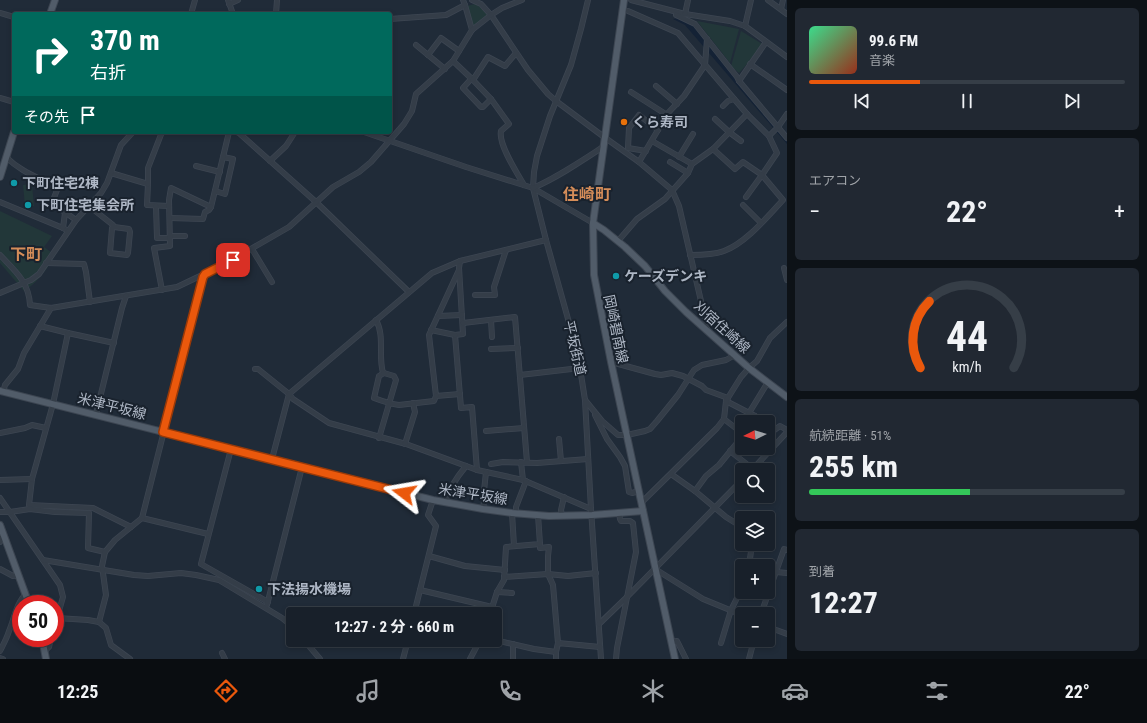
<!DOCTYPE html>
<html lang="ja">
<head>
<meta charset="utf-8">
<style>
  body { margin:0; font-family:"Roboto Condensed","Noto Sans JP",sans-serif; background:#212832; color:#f1f3f6; height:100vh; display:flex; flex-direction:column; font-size:15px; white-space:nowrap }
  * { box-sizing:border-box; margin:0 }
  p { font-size:13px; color:#9fa3a8 }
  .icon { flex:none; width:22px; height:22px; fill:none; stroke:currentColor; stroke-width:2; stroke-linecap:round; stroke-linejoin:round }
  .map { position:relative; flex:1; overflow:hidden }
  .sheet { display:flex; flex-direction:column; gap:8px; padding:8px; background:#0d1217; width:360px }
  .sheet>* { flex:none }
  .banner { position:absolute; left:12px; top:12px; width:380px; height:122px; border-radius:4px; box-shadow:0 2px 6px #0003,0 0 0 1px #363e47; background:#00695c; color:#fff; overflow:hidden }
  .needle { width:26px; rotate:265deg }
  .controls { position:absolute; left:735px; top:415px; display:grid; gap:8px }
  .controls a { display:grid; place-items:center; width:40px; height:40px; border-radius:4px; background:#18202a; box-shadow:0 2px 6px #0003,0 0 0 1px #363e47; font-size:20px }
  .speed { position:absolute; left:12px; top:595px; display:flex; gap:8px; font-size:20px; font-weight:700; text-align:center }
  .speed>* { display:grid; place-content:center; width:52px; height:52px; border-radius:50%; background:#18202a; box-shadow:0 2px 6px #0003,0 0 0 1px #363e47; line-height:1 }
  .speed .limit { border:6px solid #d22; background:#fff; color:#111 }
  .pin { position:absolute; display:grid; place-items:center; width:34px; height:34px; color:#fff; margin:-17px; border-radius:8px; box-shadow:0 2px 6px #0006 }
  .me { position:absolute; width:44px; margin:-22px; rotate:284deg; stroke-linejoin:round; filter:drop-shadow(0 0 3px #0008) }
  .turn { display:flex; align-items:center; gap:14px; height:84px; padding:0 12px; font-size:18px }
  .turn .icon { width:52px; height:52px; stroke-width:2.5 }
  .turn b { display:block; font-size:28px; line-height:34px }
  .then { display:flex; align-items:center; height:38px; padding:0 12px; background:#0003; gap:8px; font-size:15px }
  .big { font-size:30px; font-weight:700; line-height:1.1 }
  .sheet .card { flex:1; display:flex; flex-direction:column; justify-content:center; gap:6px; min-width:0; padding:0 14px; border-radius:6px; background:#212832 }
  .sheet .dial { align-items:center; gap:0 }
  .dial svg { height:104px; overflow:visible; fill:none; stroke:#363e47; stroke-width:7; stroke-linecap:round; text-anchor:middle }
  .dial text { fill:#f1f3f6; stroke:none }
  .song { display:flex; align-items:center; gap:12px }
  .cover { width:48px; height:48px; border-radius:6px; background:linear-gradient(135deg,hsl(150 70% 55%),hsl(10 70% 35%)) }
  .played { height:4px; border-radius:2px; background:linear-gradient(90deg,#ea580c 35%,#363e47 35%) }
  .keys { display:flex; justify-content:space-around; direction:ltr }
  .heat { display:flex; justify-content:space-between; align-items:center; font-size:22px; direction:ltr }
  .charge { height:6px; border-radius:3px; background:linear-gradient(90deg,#34c759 51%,#363e47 0) }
  .trip { position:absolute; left:286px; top:607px; width:216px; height:40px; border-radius:4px; background:#18202a; box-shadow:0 2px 6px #0003,0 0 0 1px #363e47; font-weight:700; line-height:40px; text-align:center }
  .menu { display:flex; height:64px; justify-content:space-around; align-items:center; background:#0a0d11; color:#9fa3a8 }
  .menu .icon { width:28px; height:28px }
  .menu .active { color:#ea580c }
  .menu b { font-size:18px; color:#f1f3f6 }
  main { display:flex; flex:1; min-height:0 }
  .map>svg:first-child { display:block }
  .green { fill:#223739 }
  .water { fill:#142235 }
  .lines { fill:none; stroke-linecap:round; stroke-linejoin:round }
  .minor-casing { stroke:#3d4652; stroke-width:6 }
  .major-casing { stroke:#3d4652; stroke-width:8 }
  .minor { stroke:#343d48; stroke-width:4.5 }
  .major { stroke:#515c69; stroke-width:6 }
  .route-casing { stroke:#983908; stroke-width:10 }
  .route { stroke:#ea580c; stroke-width:7 }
  .food-dot { fill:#e8710a; stroke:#19222d; stroke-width:1.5 }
  .culture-dot { fill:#0f9aa8; stroke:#19222d; stroke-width:1.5 }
  .labels { text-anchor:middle; stroke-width:4; stroke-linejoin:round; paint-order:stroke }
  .poi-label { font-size:14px; font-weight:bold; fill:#aeb7c5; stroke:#19222d; text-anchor:start }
  .street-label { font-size:14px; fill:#aeb7c5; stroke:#19222d }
  .quarter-label { font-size:16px; font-weight:bold; fill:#d58d59; stroke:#19222d }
</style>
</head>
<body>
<main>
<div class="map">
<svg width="787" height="659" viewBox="0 0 787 659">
  <rect width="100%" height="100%" fill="#202b38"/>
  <g class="green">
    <polygon points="475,4 480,7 488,15 473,28 467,6"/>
    <polygon points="697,21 739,29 730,63"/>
    <polygon points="741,31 764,45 739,73 731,66"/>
    <polygon points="32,184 34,206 32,206 27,203 25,206 23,185"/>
    <path d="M0 211 52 236 44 247 55 255C47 270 38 282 24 291L0 263Z"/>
  </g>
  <polygon class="water" points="679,18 693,25 787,140 787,144 685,25 673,19"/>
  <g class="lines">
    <g class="minor-casing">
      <g id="minor">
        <polyline points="228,0 233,14"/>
        <polyline points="472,0 481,4 491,15 528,70 548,94 556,101 604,137 639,162 672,190 679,206 707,327 706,329"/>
        <polyline points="588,0 581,29 571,65 550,116 537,156 534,172 533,188 546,240 575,344 580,368 585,400 591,509 601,659"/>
        <polyline points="631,0 685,14 730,21 745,26 787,57"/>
        <polyline points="768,0 787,14"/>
        <polyline points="229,4 238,0"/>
        <polyline points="465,5 472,30"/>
        <polyline points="781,9 783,0"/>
        <path d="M628 11 678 33 747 114 769 136 777 153 762 175 783 200C767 217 746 243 724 251 713 255 701 255 690 255"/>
        <polyline points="0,13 14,17"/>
        <polyline points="191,14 195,0"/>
        <polyline points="276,14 277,0"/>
        <polyline points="336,14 353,14"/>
        <polyline points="685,14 688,0"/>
        <polyline points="676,15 695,24 737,77 739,81 787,138"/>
        <polyline points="390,19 446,15 465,5 463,0"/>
        <polyline points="745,26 751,0"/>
        <polyline points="416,45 445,69"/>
        <polyline points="428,55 441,38 459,51"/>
        <path d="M453 61 473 80 491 99 509 124 501 131C498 144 517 173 524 185"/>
        <polyline points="750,64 787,90"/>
        <polyline points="472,78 463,88 481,107 483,107 491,99"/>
        <polyline points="473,80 488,57 505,66 516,53"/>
        <polyline points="739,81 766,42"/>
        <polyline points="656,86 677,104"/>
        <polyline points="631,92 667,115"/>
        <polyline points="0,98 14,102"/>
        <polyline points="723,106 728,101 734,99"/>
        <polyline points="715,119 729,132 741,141"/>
        <polyline points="236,132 239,133 316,202 409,292"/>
        <polyline points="364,132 466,167 533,188 593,223"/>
        <polyline points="769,136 778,127 787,114"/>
        <polyline points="652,141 692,164"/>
        <polyline points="713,149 735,169 743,162 762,175 746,197"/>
        <polyline points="646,151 628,148 629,128 639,115 658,130"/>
        <path d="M6 157C20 171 37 177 54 186L57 190 52 203 76 220"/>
        <polyline points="679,157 693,134"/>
        <polyline points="270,161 286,146 295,132"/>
        <polyline points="639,162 668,113 684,96 705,65 707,39"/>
        <polyline points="670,162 688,173"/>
        <polyline points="196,166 220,172"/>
        <polyline points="111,173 148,184 147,205 169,206"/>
        <polyline points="148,184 148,168 162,132"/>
        <path d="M533 188C558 177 580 162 603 147"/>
        <polyline points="215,191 225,194 233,159 223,157"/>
        <polyline points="0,202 63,228 68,231"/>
        <polyline points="743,205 761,223"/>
        <polyline points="89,206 113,225 114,227 129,229 130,232 128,253 127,255 110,253 112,228 114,227"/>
        <polyline points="156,206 157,238 170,238"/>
        <polyline points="170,218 203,219 205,212 209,210 211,207 229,132"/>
        <polyline points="63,228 65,213"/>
        <polyline points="170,236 185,236"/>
        <polyline points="618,241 637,219 665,199 688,173 692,164 713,149 747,114"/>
        <polyline points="252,249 272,282"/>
        <path d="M0 255C15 271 29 282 30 305L51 308 177 287 223 265 289 227 333 187 359 172 371 162 404 124 412 111 416 94 453 61 472 30 491 15 502 8 522 0"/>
        <polyline points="460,261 459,268 463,334 455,335 461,408 472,407 477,470"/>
        <polyline points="46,263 84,264 86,272 90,302"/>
        <polyline points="784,268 787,280"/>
        <polyline points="459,270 429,335 436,396 460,394"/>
        <polyline points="162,290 154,248 170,246 169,200 171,188 211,207"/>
        <polyline points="0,293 31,280 39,274 76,220 101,193 107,183 121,145 133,132"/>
        <polyline points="475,295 495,295 494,287 506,250"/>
        <polyline points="438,316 462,315"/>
        <path d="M376 320C385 336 378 356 383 373"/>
        <polyline points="491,320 492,337"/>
        <polyline points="463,323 515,317 527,462"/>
        <polyline points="40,326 68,333 114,343"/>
        <polyline points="431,330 455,335"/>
        <polyline points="68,333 53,404 32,479 29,505 93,508 131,527"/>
        <polyline points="491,349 518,348"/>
        <polyline points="611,362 655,374 661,375 672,373 683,376 702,386 706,390 728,398"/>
        <polyline points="255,369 258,369 289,394 293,399 329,423 406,444 477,470 523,480 591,509"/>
        <polyline points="520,375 580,368"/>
        <polyline points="3,392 5,385 18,369 24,353 51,308"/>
        <polyline points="585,400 602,421 618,435 627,435 645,431 650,429 657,421 678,395 694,370 702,365 726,360 735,355"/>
        <polyline points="726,401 755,416 752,422"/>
        <polyline points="749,413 768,382"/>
        <polyline points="96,414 122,308 126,296"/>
        <polyline points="595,415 607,439 620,457 625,466 629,492 632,493 639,491"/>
        <polyline points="755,416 762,422"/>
        <polyline points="724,419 742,433"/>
        <polyline points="768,427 773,431 780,426 787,430"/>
        <polyline points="486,431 524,428"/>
        <polyline points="0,433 25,428 32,425 46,428"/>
        <path d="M379 438 396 380 394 376 384 373 379 376 374 398C382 401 391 404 399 405L434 401 436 396"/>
        <polyline points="559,439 561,461"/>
        <polyline points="405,444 415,412 413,403"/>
        <polyline points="231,449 201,564 268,602"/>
        <polyline points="730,451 753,469"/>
        <polyline points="272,459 289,394 432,273 460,261 546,240"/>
        <polyline points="521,462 523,480"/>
        <polyline points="491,464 503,462 537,463 588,459"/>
        <polyline points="752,470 787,432"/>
        <polyline points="671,474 695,491 726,517 742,527"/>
        <polyline points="0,480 32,479"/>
        <polyline points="695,491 706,476 719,465 742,437"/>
        <polyline points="0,498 60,585 63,597 55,625"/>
        <path d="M445 502C449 488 457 477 466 466"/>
        <polyline points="641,503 717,428 724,419 726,401 741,377 749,368 757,361 770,338 787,322"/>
        <polyline points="483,509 485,493 484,491 486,472"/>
        <polyline points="0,512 10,512 30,509 55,512 89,513 88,548 105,552"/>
        <polyline points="512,513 514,546"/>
        <polyline points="516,513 516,507 526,481"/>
        <polyline points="562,516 561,510 564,497"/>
        <polyline points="142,518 208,534"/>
        <polyline points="0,542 1,538 4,536"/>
        <polyline points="540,544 540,548 549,547 548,556 548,574 553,585 558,643"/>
        <polyline points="429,556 465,566 505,570"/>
        <polyline points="43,560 134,575 148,576 181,573 196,575 219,580 282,618 293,627"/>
        <polyline points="749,566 752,544"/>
        <polyline points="0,569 13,576 19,575"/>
        <polyline points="655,569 703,599 742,615"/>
        <polyline points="776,572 787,573"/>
        <polyline points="504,577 548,574 568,576 596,573"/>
        <polyline points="420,590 492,607"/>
        <polyline points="497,592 512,593"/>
        <polyline points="267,605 302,467"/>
        <polyline points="414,614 436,526 428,515 433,500"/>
        <polyline points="490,614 497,592 504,580 506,547 540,544 538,515"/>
        <polyline points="761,614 784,549 787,550"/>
        <polyline points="57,618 88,620 99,622 106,628 111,645 130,659"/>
        <polyline points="99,622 106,595 102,566 105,552 115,540 142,518 203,277 205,274"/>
        <polyline points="599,624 627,597 742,480"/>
        <polyline points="768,627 787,634"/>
        <polyline points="304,640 320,659"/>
        <polyline points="495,640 534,649 556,652"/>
        <polyline points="672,642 677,641 686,659"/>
        <polyline points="721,643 731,610 742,588"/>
        <path d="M0 651C3 645 7 638 9 631 14 620 16 603 26 594"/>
        <polyline points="45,651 49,647 51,638"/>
        <polyline points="222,653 225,659"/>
        <polyline points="0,658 3,659"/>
        <polyline points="403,659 408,640"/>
        <polyline points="470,659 480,640"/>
        <polyline points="513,659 513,644"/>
        <polyline points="556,659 556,652 558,643 600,647"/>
        <polyline points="616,659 617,648 636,552 633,523 630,521 621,521 620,519 619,513"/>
        <polyline points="749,659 754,640"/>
      </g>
    </g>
    <g class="major-casing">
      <g id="major">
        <polyline points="624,0 593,223 594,275 611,362 675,659"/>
        <polyline points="50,14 55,0"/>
        <polyline points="0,177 14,132"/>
        <polyline points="593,223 604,230 625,247 645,266 665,291 686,312 749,368 787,397"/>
        <polyline points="0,391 433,500 483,509 512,513 549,516 592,515 643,511"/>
        <polyline points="0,525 29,604"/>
        <polyline points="42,638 46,659"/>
      </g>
    </g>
    <use href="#minor" class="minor"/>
    <use href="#major" class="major"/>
  </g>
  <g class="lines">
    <g class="route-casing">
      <polyline id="route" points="233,260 205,274 203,277 163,432 404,493"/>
    </g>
    <use href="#route" class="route"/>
  </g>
  <circle class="food-dot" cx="624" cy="122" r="4"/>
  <g class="culture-dot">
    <circle cx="14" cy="183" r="4"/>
    <circle cx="28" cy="205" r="4"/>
    <circle cx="616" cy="276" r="4"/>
    <circle cx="259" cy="589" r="4"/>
  </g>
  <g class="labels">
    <g class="poi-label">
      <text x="632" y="127">くら寿司</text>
      <text x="22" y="188">下町住宅2棟</text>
      <text x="36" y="210">下町住宅集会所</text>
      <text x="624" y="281">ケーズデンキ</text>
      <text x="267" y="594">下法揚水機場</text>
    </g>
    <g class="street-label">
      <text transform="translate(722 327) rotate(42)" y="5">刈宿住崎線</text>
      <text transform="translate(616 329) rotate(78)" y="5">岡崎碧南線</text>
      <text transform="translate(575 348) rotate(77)" y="5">平坂街道</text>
      <text transform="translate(112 406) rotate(14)" y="5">米津平坂線</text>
      <text transform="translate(473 494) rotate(9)" y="5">米津平坂線</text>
    </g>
    <g class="quarter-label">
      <text x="587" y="200">住崎町</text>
      <text x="26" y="260">下町</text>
    </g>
  </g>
</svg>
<div class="controls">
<a><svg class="needle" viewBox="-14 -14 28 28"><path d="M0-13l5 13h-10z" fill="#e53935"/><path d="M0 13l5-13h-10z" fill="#9fa3a8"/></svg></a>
<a><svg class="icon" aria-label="search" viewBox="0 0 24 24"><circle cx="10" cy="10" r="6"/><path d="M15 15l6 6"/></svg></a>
<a><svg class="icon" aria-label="layers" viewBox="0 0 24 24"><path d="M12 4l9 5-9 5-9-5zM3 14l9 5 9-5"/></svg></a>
<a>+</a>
<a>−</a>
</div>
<div class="speed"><div class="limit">50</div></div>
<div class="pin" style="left:233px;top:260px;background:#d93025"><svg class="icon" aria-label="arrive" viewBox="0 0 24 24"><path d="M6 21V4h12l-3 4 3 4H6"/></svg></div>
<svg class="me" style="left:404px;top:493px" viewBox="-20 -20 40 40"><path d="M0-17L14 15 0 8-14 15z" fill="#ea580c" stroke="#fff" stroke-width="4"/></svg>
<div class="trip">12:27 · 2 分 · 660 m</div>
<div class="banner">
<div class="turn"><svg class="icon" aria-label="right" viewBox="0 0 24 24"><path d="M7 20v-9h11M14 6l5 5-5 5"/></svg><div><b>370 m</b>右折</div></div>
<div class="then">その先<svg class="icon" aria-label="arrive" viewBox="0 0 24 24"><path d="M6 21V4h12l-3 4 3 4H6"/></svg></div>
</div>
</div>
<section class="sheet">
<div class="card">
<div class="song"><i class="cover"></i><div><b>99.6 FM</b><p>音楽</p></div></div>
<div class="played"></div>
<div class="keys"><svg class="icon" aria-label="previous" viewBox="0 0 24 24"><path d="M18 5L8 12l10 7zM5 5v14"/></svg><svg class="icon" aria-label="pause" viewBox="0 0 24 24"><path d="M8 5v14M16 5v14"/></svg><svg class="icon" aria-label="next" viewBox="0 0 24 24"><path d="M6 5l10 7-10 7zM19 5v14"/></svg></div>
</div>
<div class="card"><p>エアコン</p>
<div class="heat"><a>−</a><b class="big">22°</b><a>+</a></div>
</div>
<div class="card dial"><svg viewBox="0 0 100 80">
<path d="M14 69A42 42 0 1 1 86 69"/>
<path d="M14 69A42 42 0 0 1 21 18" stroke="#ea580c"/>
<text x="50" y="56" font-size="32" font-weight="700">44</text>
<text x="50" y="72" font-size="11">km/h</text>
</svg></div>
<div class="card"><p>航続距離 · 51%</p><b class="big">255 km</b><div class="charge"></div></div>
<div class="card"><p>到着</p><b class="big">12:27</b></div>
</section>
</main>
<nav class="menu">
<b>12:25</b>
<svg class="icon active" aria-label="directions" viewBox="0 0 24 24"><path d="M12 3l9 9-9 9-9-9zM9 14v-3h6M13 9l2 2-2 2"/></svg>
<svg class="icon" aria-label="music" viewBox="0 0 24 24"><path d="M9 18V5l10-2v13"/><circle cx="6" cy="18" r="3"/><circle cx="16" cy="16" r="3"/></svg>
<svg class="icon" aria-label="phone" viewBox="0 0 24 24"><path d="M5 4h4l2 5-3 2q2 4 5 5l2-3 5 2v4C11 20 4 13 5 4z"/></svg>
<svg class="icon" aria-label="climate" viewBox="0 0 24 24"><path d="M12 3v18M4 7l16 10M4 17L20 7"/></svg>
<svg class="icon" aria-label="car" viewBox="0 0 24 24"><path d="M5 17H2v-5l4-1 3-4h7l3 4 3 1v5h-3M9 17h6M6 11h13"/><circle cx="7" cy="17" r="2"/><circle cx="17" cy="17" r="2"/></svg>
<svg class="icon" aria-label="filters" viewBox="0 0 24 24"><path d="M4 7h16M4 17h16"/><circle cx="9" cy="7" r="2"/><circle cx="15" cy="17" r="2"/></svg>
<b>22°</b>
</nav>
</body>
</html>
